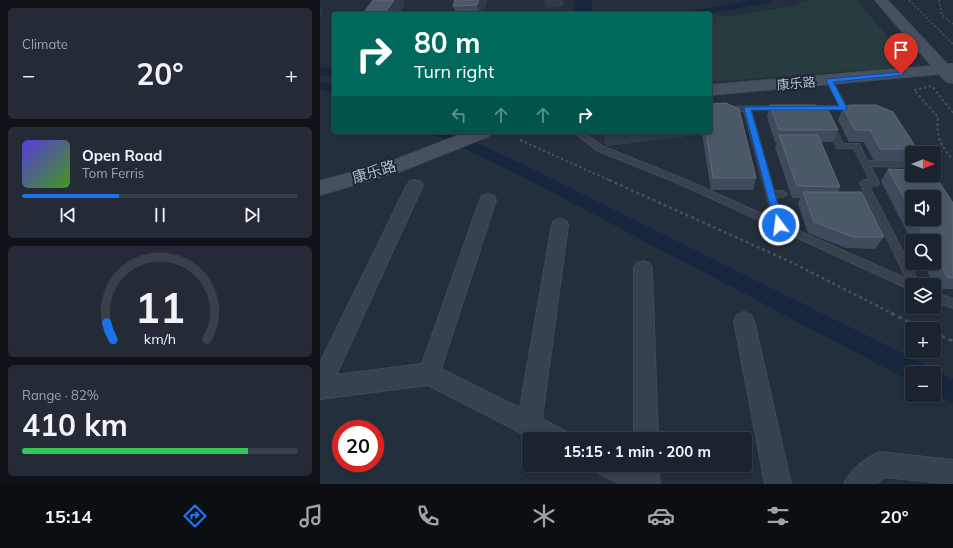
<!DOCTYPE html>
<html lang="en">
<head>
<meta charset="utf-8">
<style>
  body { margin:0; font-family:Mulish,"Noto Sans SC",sans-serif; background:#242b36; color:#f1f3f6; height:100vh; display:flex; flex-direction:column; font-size:15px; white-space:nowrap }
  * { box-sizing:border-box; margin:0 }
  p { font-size:13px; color:#a0a4aa }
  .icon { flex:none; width:22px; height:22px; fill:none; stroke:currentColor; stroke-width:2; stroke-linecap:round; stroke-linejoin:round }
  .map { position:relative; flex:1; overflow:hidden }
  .details { display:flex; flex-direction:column; gap:8px; padding:8px; background:#0f1319; width:320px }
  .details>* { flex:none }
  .top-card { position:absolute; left:12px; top:12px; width:380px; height:122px; border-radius:4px; box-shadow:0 2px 6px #0003,0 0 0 1px #39404a; background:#00695c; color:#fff; overflow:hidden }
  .needle { width:26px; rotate:90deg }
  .buttons { position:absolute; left:585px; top:146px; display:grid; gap:8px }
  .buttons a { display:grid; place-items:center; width:36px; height:36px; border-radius:4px; background:#1b232e; box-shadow:0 2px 6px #0003,0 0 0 1px #39404a; font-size:20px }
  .speed { position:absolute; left:12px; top:420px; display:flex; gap:8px; font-size:20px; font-weight:700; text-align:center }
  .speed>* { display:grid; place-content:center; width:52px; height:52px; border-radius:50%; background:#1b232e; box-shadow:0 2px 6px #0003,0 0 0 1px #39404a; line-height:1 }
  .speed .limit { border:6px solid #d22; background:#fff; color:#111 }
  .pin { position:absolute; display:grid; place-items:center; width:34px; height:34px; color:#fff; margin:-41px -17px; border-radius:50% 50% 50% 0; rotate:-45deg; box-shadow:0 0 4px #0007 }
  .pin .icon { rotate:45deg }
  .me { position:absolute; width:44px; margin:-22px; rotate:345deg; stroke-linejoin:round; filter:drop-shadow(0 0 3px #0008) }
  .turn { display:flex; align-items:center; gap:14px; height:84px; padding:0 16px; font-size:18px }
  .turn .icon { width:52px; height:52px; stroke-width:2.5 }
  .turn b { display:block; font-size:28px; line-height:34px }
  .lanes { display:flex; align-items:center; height:38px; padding:0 16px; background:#0003; justify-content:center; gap:20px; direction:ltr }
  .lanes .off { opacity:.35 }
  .big { font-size:30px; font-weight:700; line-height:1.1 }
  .details .widget { flex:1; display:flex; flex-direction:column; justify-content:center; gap:6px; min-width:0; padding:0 14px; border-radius:6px; background:#242b36 }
  .details .dial { align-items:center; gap:0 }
  .dial svg { height:104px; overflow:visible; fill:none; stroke:#39404a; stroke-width:7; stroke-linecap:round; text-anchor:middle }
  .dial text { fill:#f1f3f6; stroke:none }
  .song { display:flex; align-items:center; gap:12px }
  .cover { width:48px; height:48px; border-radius:6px; background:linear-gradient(135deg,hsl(250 70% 55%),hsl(100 70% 35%)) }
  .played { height:4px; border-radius:2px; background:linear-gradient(90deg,#1a73e8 35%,#39404a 35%) }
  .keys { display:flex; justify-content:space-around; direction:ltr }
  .heat { display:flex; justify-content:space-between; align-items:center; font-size:22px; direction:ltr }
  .charge { height:6px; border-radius:3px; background:linear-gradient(90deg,#34c759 82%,#39404a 0) }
  .trip { position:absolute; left:202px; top:432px; width:230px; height:40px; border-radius:4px; background:#1b232e; box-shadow:0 2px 6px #0003,0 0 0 1px #39404a; font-weight:700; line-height:40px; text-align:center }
  .tabs { display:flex; height:64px; justify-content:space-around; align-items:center; background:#0b0e12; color:#a0a4aa }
  .tabs .icon { width:28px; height:28px }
  .tabs .selected { color:#1a73e8 }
  .tabs b { font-size:18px; color:#f1f3f6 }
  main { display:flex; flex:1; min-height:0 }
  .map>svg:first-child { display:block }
  .green { fill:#263c3f }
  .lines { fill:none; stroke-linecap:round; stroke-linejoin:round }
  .canal { fill:#17263c; fill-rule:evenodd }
  .river { fill:#17263c; fill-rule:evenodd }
  .lane-casing { stroke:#414a57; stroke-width:2 }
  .street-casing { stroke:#414a57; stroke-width:2 }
  .secondary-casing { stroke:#414a57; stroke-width:2 }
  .path-far3 { stroke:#3f5557; stroke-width:1.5; stroke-dasharray:2 2; stroke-linecap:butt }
  .path-far2 { stroke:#3f5557; stroke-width:2; stroke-dasharray:2.5 2.5; stroke-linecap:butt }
  .path-far1 { stroke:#3f5557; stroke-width:2.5; stroke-dasharray:3 3; stroke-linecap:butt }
  .path { stroke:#3f5557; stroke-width:3; stroke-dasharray:4 4; stroke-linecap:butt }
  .lane { fill:#38414e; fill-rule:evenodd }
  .street { fill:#38414e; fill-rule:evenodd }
  .secondary { fill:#465061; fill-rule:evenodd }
  .wall { fill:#3f4b5c; fill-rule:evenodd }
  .shaded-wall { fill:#2f3b4b }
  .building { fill:#4b5868; stroke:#5c6777 }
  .route { fill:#1a73e8; stroke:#114b97 }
  .labels { text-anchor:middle; stroke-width:4; stroke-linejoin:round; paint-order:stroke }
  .far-street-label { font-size:13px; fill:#b4bcc9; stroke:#1d2633 }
  .street-label { font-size:15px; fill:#b4bcc9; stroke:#1d2633 }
</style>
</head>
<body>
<main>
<section class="details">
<div class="widget"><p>Climate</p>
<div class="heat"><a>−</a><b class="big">20°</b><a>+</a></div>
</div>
<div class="widget">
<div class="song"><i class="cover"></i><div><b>Open Road</b><p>Tom Ferris</p></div></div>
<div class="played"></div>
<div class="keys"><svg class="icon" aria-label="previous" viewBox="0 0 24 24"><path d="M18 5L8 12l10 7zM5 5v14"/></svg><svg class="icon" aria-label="pause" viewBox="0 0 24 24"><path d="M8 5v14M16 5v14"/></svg><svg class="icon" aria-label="next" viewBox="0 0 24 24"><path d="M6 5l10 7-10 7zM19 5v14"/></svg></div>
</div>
<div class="widget dial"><svg viewBox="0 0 100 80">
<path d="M14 69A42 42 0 1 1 86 69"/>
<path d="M14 69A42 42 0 0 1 9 56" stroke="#1a73e8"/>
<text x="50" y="56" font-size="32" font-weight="700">11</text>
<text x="50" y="72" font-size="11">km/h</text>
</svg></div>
<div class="widget"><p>Range · 82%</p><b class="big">410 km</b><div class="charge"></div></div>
</section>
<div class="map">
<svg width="633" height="484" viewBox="0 0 633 484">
  <rect width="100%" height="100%" fill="#242f3e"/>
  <polygon class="green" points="491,0 537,0 586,59 584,64 568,68 390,82 390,17 419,15 475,6 482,2"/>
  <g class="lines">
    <g class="canal">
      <polygon points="431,0 452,0 447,3 387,14 366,14 371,11"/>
      <polygon points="14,67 14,75 0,76 0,68"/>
      <polygon points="0,81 14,86 14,94 0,89"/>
      <polygon points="113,132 132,132 209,167 606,365 609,372 614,370 633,379 633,403 614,393 614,373 592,373 592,382 590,381 199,175 115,135"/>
    </g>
    <polygon class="river" points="256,0 272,0 271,14 253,14"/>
    <g class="lane-casing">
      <g id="lane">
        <polygon points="509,78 512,80 526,106 537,107 537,109 491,109 491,107 493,106 520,106 506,80"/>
        <polygon points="461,106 463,107 463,109 431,110 454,191 463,191 467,194 463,197 455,197 463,224 587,279 540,183 544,180 550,180 534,148 517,148 508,126 511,124 513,125 523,144 539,144 547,161 592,161 592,167 550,166 559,183 558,185 549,186 600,285 592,285 592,290 589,289 360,184 276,150 254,132 263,132 282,146 366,180 453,219 424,111 390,111 390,107"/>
        <polygon points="614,292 633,299 633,308 614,301"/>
      </g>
    </g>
    <g class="street-casing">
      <g id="street">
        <polygon points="95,180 100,181 103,185 16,375 102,364 160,200 162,196 168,194 174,196 176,200 121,369 200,408 232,225 234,221 240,219 246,221 248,225 222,419 245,431 249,439 213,439 108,385 0,399 0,363 87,185 90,181"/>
        <polygon points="323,261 329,263 332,268 338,439 314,439 314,268 317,263"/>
        <polygon points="424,312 431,315 434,321 471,484 445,484 414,321 417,315"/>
        <path d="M560 452 633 460V484L564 477 556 484H524C530 470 546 458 560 452Z"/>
        <polygon points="277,465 338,465 340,484 301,484 280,474"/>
      </g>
    </g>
    <g class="secondary-casing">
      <g id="secondary">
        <polygon points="555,0 567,0 627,64 633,64 633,83 627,82 619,74 390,95 390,85 612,66"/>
        <polygon points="147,132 172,132 169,136 81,171 0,195 0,181 67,163"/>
      </g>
    </g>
    <g class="path-far3">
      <polyline points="589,0 633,44"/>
      <polyline points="619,0 622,15 633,24"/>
    </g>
    <g class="path-far2">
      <path d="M633 113 612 86 594 90 618 117C616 135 620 146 633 159"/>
      <polyline points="200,140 291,181"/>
    </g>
    <polyline class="path-far1" points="289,180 471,262 573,314"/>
    <g class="path">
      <polyline points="571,313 603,329"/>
      <polyline points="614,333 633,341"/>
    </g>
    <use href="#lane" class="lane"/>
    <use href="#street" class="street"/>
    <use href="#secondary" class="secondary"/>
  </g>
  <g class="wall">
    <polygon points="135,0 167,0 163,14 136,14 133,6"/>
    <polygon points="450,105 518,130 513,142 501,142 520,187 518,192 564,237 555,249 526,248 488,233 478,204 480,198 472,198 455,147 457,142 455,142 447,117"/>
    <polygon points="523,108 597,149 595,153 592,153 592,158 590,161 554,161 544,142 529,142 518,120"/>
    <polygon points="284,132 390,132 436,178 433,190 391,190 382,134 286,146"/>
    <path d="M568 169 633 203V289H616L603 263H614V241L592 242 561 181ZM592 197 614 219H592Z"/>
  </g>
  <g class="shaded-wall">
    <polygon points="74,0 83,0 85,5 79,14 64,14"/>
    <polygon points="159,0 167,0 163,14 160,14 157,5"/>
    <polygon points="224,0 243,0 244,6 225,8"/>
    <polygon points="0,7 3,13 0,18"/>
    <polygon points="302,132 383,132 382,134 286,146 285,134"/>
  </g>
  <g class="building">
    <polygon points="53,0 74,0 64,14 43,14"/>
    <polygon points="135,0 159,0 157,5 133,6"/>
    <polygon points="406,103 419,109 436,178 393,178 386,132 390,132 390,104"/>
    <polygon points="450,105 495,105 508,110 518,130 459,130"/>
    <polygon points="530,105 556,105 573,112 597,149 560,149 550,130 535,130 523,108"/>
    <polygon points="285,132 302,132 285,134"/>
    <polygon points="459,135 498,135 520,187 477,186"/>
    <polygon points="568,169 592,170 592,175 614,175 614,174 633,203 633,278 628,278 614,253 614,241 607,241 595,219 614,219 614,197 592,197 592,213"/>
    <polygon points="483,192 542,192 564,237 533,237 494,222"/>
  </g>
  <polygon class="route" points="581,72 584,74 583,75 513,82 527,108 526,110 431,110 464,225 462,228 456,228 424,108 425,107 519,106 506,80 507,79"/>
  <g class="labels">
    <g class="far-street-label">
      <text transform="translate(476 83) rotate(-5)" y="5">康乐路</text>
    </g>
    <g class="street-label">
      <text transform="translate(54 172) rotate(-17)" y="5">康乐路</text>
    </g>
  </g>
</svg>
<div class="buttons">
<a><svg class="needle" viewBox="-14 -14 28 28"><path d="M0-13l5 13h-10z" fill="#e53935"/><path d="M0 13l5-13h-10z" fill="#a0a4aa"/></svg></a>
<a><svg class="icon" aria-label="sound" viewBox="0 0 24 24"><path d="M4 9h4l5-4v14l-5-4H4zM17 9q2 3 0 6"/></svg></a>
<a><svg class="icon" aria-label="search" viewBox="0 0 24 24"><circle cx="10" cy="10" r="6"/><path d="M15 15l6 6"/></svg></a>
<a><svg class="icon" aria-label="layers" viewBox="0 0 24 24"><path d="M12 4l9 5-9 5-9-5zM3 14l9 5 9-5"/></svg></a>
<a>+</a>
<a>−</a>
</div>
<div class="speed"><div class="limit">20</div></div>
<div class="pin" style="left:581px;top:74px;background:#d93025"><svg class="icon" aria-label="arrive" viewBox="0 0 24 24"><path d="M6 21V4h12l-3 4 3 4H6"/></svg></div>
<svg class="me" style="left:459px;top:225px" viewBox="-20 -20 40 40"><circle r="17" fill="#1a73e8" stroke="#fff" stroke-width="3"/><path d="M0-11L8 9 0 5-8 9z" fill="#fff"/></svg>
<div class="trip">15:15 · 1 min · 200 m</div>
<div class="top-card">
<div class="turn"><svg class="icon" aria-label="right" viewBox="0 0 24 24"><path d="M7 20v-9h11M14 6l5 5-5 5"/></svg><div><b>80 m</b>Turn right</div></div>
<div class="lanes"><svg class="icon off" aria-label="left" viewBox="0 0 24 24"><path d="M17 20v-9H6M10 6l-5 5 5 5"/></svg><svg class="icon off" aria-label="ahead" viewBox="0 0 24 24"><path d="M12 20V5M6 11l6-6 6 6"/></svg><svg class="icon off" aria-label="ahead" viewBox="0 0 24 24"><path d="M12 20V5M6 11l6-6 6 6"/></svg><svg class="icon" aria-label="right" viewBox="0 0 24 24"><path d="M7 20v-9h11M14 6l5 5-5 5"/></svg></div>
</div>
</div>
</main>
<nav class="tabs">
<b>15:14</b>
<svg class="icon selected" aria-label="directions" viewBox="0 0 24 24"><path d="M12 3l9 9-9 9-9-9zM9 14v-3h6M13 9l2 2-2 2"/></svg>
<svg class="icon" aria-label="music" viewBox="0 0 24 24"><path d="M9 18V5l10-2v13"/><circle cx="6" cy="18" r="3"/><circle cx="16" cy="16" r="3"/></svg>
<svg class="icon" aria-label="phone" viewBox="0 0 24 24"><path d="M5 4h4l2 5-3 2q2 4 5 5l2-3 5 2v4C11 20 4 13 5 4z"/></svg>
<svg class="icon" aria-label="climate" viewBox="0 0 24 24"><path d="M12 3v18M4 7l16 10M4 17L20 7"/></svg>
<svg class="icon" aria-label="car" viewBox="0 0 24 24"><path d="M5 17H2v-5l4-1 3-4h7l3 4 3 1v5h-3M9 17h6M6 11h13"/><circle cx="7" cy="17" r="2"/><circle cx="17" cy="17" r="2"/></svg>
<svg class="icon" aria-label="filters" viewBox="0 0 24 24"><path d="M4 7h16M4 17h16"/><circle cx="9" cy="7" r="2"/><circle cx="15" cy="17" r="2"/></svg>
<b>20°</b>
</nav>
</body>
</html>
